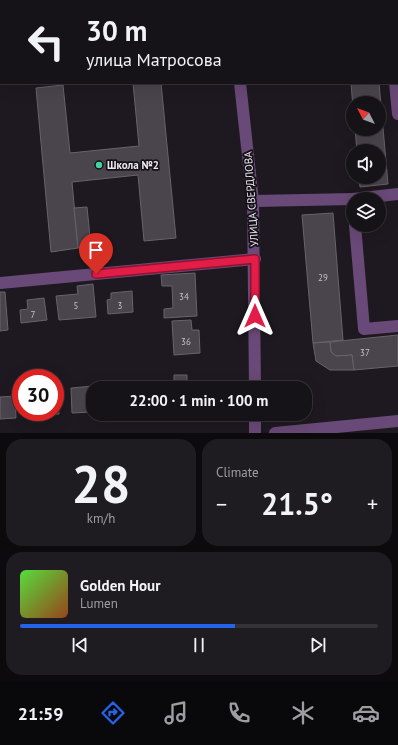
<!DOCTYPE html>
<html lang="en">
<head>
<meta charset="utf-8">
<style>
  body { margin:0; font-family:"PT Sans",sans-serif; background:#1f1c21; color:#f1f3f6; height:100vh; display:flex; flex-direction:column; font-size:15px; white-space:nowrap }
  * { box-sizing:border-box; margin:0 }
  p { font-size:13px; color:#9e9ea2 }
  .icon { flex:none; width:22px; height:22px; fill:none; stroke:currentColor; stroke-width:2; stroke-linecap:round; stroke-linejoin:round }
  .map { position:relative; height:433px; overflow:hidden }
  .sheet { display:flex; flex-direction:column; gap:6px; padding:6px; background:#0c0a0d; flex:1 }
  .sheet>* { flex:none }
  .guide { position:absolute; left:0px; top:0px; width:398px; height:84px; box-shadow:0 4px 16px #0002,0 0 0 1px #353237; background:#161318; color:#f1f3f6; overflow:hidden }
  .needle { width:26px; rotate:312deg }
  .fabs { position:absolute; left:346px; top:96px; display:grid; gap:8px }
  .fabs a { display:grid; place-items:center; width:40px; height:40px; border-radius:50%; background:#161318; box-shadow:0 4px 16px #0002,0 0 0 1px #353237; font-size:20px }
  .speed { position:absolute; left:12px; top:369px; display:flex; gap:8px; font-size:20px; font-weight:700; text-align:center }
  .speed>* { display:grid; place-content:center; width:52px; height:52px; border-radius:50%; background:#161318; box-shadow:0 4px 16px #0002,0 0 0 1px #353237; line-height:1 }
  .speed .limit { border:6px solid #d22; background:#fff; color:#111 }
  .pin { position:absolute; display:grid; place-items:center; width:34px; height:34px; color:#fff; margin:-41px -17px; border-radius:50% 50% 50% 0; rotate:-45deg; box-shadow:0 0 4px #0007 }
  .pin .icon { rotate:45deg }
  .me { position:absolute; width:44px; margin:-22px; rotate:0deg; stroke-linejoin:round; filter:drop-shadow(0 0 3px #0008) }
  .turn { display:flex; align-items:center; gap:14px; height:84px; padding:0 20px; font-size:18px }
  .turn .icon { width:52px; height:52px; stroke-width:2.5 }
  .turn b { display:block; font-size:28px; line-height:34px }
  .big { font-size:30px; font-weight:800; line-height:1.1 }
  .sheet .widget { flex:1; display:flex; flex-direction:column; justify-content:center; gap:6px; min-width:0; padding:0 14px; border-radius:16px; background:#1f1c21 }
  .sheet .dial { align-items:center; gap:0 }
  .dial b { font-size:52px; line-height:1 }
  .song { display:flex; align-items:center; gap:12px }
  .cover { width:48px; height:48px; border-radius:6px; background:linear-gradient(135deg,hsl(110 70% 55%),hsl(20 70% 35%)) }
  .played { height:4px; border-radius:2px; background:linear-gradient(90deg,#2563eb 60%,#353237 60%) }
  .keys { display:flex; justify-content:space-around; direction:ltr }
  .heat { display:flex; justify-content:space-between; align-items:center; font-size:22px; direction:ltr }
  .sheet .tiles { flex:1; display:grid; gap:6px; grid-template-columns:1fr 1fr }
  .widget:last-child { grid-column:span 2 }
  .trip { position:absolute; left:86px; top:381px; width:226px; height:40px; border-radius:16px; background:#161318; box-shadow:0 4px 16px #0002,0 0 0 1px #353237; font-weight:800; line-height:40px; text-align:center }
  .menu { display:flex; height:64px; justify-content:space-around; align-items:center; background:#09080a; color:#9e9ea2 }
  .menu .icon { width:28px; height:28px }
  .menu .active { color:#2563eb }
  .menu b { font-size:18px; color:#f1f3f6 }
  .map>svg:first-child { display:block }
  .building { fill:#4a454d; stroke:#68636b }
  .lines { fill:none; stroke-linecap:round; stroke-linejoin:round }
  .minor { stroke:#694977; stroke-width:12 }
  .route-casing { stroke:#92132f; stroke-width:10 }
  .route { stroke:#e11d48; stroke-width:7 }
  .poi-dot { fill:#44d4a0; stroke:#141017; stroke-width:1.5 }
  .labels { text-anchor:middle; stroke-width:3.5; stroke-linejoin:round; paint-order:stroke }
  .number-label { font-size:9px; fill:#c4c1c6 }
  .poi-label { font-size:11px; font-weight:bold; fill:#edeaef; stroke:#141017; text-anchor:start }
  .street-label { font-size:11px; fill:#edeaef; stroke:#141017 }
</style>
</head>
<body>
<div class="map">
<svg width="398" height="433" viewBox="0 0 398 433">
  <rect width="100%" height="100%" fill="#1e1920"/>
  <g class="building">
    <polygon points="360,0 398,0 398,9 397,9 397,1"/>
    <polygon points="0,27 1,27 0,48"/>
    <polygon points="133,83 161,83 176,238 144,241 138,175 72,182 78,248 51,252 36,88 63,85 70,153 139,146"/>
    <polygon points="351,83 379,83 388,184 360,187 359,177 379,177 379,151 357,151 355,129 379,129 379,103 353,103 353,108"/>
    <polygon points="87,207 91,247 78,248 74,208"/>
    <polygon points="333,213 343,340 313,343 302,215"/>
    <polygon points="195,273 197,316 164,318 164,309 173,308 172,286 162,286 161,275"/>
    <polygon points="93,284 96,317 59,320 56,296 78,294 77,286"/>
    <polygon points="132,291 133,312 108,314 107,300 111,299 111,293"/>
    <polygon points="0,292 5,292 8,330 0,331"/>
    <polygon points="44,298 47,320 21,323 20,310 28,309 27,300"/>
    <polygon points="191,320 192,330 199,330 200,353 174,355 172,321"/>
    <polygon points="398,335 398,366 354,370 352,355 336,356 331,352 330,342"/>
    <polygon points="330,342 331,352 336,356 352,355 354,370 330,370 316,361 313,343"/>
    <polygon points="174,375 187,375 187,385 203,384 203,388 174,388"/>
    <polygon points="131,383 132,388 111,388 111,384"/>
    <polygon points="105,385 105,388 93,388 93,412 72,413 71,388"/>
    <polygon points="55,392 57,392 59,414 26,417 26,412 55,412"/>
    <polygon points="15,396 16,418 0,419 0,397"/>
  </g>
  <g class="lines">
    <g class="minor">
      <polyline points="229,0 229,1"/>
      <polyline points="238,1 245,0"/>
      <polyline points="0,64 1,64"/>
      <polyline points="397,65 398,65"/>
      <polyline points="240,83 253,201 255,388"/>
      <polyline points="395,83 398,114"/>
      <polyline points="353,199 398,194"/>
      <polyline points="253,201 353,199"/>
      <polyline points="355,225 364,329 398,326"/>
      <polyline points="0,283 255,259"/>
      <polyline points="255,414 255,433"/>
      <polyline points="275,433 398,421"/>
    </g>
  </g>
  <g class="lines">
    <g class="route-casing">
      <polyline id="route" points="96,274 255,259 255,316"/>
    </g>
    <use href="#route" class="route"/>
  </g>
  <circle class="poi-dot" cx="99" cy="165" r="4"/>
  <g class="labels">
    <g class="number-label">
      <text x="323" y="281">29</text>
      <text x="184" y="300">34</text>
      <text x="76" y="309">5</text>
      <text x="120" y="309">3</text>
      <text x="33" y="318">7</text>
      <text x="186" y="345">36</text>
      <text x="365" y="356">37</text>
    </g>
    <g class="poi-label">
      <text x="107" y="169">Школа №2</text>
    </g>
    <g class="street-label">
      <text transform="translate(251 199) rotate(-94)" y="4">УЛИЦА СВЕРДЛОВА</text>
    </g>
  </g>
</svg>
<div class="fabs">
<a><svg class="needle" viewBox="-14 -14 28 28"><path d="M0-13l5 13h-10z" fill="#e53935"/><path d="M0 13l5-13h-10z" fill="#9e9ea2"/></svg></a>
<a><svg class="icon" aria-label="sound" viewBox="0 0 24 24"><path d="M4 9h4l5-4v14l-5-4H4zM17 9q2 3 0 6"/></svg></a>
<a><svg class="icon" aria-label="layers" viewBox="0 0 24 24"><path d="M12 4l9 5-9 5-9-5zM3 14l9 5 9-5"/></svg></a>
</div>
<div class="speed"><div class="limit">30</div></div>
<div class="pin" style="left:96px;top:274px;background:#d93025"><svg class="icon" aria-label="arrive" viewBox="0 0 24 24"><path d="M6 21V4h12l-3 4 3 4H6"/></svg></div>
<svg class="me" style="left:255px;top:316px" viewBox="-20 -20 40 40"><path d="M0-17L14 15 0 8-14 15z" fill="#e11d48" stroke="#fff" stroke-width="4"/></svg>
<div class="trip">22:00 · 1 min · 100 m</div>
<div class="guide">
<div class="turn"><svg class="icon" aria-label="left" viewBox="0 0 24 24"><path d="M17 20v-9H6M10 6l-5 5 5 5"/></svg><div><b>30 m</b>улица Матросова</div></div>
</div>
</div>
<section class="sheet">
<div class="tiles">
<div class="widget dial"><b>28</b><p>km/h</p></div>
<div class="widget"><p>Climate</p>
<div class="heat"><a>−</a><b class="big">21.5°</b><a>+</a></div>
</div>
<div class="widget">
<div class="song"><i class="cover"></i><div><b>Golden Hour</b><p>Lumen</p></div></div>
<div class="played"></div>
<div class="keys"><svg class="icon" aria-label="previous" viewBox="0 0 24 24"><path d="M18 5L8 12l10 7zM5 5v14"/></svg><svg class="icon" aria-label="pause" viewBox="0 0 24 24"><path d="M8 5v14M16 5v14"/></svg><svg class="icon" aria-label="next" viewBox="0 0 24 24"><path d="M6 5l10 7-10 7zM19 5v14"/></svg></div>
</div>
</div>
</section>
<nav class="menu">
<b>21:59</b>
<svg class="icon active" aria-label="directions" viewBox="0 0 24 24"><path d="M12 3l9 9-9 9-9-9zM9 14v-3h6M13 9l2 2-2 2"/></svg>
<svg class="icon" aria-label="music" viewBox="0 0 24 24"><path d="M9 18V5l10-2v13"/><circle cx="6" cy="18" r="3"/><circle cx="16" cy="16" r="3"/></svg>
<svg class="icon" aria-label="phone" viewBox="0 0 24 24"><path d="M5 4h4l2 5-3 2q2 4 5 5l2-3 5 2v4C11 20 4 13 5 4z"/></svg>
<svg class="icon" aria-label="climate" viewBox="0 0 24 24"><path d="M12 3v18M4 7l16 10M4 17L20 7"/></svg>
<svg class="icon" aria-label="car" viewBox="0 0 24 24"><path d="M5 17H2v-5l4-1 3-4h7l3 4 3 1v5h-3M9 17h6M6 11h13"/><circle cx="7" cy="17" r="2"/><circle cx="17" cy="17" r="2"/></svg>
</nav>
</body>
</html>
